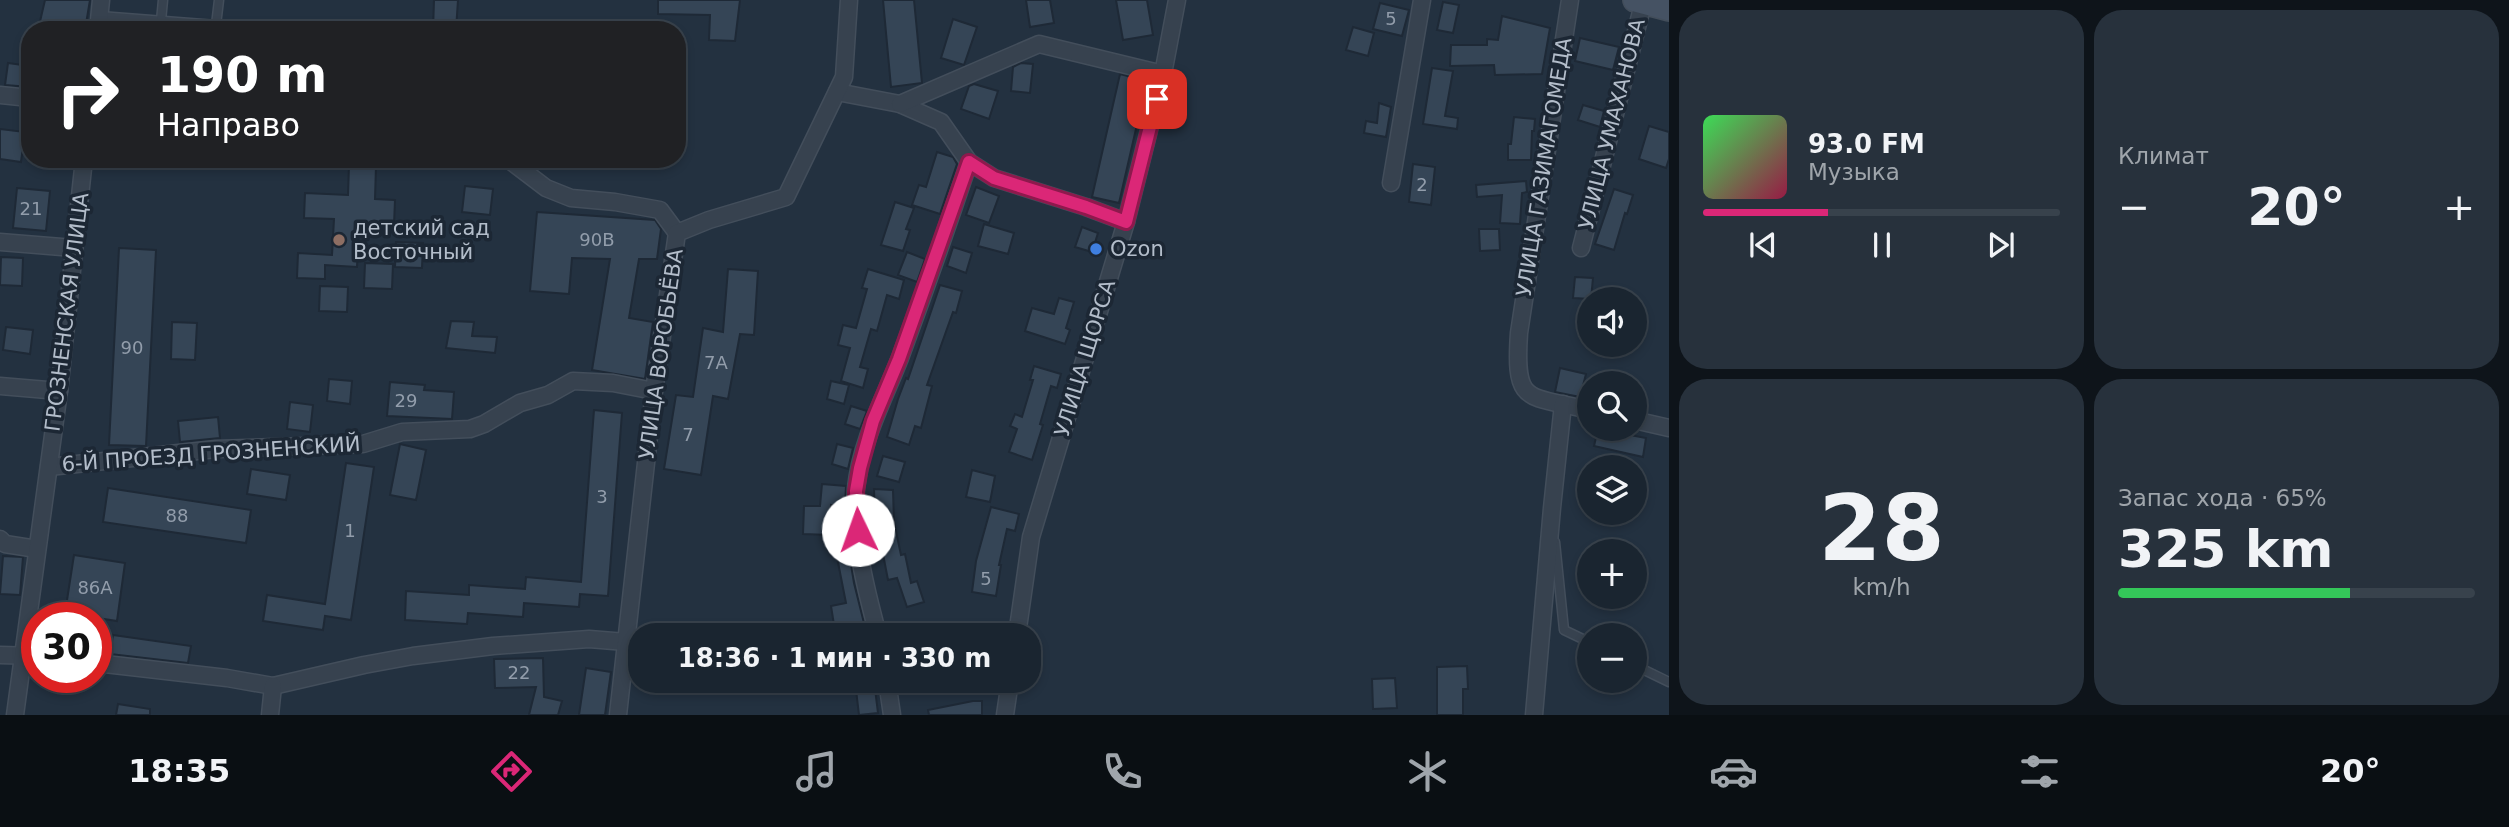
<!DOCTYPE html>
<html lang="ru">
<head>
<meta charset="utf-8">
<style>
  body { margin:0; font-family:"DejaVu Sans",sans-serif; background:#27313c; color:#f1f3f6; height:100vh; display:flex; flex-direction:column; font-size:26px; white-space:nowrap }
  * { box-sizing:border-box; margin:0 }
  p { font-size:23px; color:#9fa5ab }
  .icon { flex:none; width:38px; height:38px; fill:none; stroke:currentColor; stroke-width:2; stroke-linecap:round; stroke-linejoin:round }
  .map { position:relative; flex:1; overflow:hidden }
  .sheet { display:flex; flex-direction:column; gap:10px; padding:10px; background:#0e141a; width:840px }
  .sheet>* { flex:none }
  .banner { position:absolute; left:21px; top:21px; width:665px; height:147px; border-radius:28px; box-shadow:0 4px 10px #0003,0 0 0 2px #38424c; background:#202124; color:#fff; overflow:hidden }
  .fabs { position:absolute; left:1577px; top:287px; display:grid; gap:14px }
  .fabs a { display:grid; place-items:center; width:70px; height:70px; border-radius:50%; background:#1a2530; box-shadow:0 4px 10px #0003,0 0 0 2px #38424c; font-size:35px }
  .speed { position:absolute; left:21px; top:602px; display:flex; gap:14px; font-size:35px; font-weight:700; text-align:center }
  .speed>* { display:grid; place-content:center; width:91px; height:91px; border-radius:50%; background:#1a2530; box-shadow:0 4px 10px #0003,0 0 0 2px #38424c; line-height:1 }
  .speed .limit { border:10px solid #d22; background:#fff; color:#111 }
  .pin { position:absolute; display:grid; place-items:center; width:60px; height:60px; color:#fff; margin:-30px; border-radius:14px; box-shadow:0 4px 10px #0006 }
  .me { position:absolute; width:77px; margin:-38px; rotate:357deg; stroke-linejoin:round; filter:drop-shadow(0 0 5px #0008) }
  .turn { display:flex; align-items:center; gap:24px; height:147px; padding:0 21px; font-size:32px }
  .turn .icon { width:91px; height:91px; stroke-width:2.5 }
  .turn b { display:block; font-size:49px; line-height:60px }
  .big { font-size:52px; font-weight:700; line-height:1.1 }
  .sheet .tile { flex:1; display:flex; flex-direction:column; justify-content:center; gap:10px; min-width:0; padding:0 24px; border-radius:28px; background:#27313c }
  .sheet .dial { align-items:center; gap:0 }
  .dial b { font-size:91px; line-height:1 }
  .song { display:flex; align-items:center; gap:21px }
  .cover { width:84px; height:84px; border-radius:10px; background:linear-gradient(135deg,hsl(130 70% 55%),hsl(340 70% 35%)) }
  .played { height:7px; border-radius:4px; background:linear-gradient(90deg,#db2777 35%,#38424c 35%) }
  .keys { display:flex; justify-content:space-around; direction:ltr }
  .heat { display:flex; justify-content:space-between; align-items:center; font-size:38px; direction:ltr }
  .charge { height:10px; border-radius:5px; background:linear-gradient(90deg,#34c759 65%,#38424c 0) }
  .sheet .tiles { flex:1; display:grid; gap:10px; grid-template-columns:repeat(2,1fr) }
  .trip { position:absolute; left:628px; top:623px; width:413px; height:70px; border-radius:28px; background:#1a2530; box-shadow:0 4px 10px #0003,0 0 0 2px #38424c; font-weight:700; line-height:70px; text-align:center }
  .tabs { display:flex; height:112px; justify-content:space-around; align-items:center; background:#0a0f13; color:#9fa5ab }
  .tabs .icon { width:49px; height:49px }
  .tabs .current { color:#db2777 }
  .tabs b { font-size:32px; color:#f1f3f6 }
  main { display:flex; flex:1; min-height:0 }
  .map>svg:first-child { display:block }
  .building { fill:#354556; stroke:#1e2936; stroke-width:2 }
  .lines { fill:none; stroke-linecap:round; stroke-linejoin:round }
  .lane-casing { stroke:#434e5b; stroke-width:11 }
  .street-casing { stroke:#434e5b; stroke-width:19 }
  .secondary-casing { stroke:#434e5b; stroke-width:26 }
  .lane { stroke:#37424f; stroke-width:8 }
  .street { stroke:#37424f; stroke-width:16 }
  .secondary { stroke:#455263; stroke-width:23 }
  .route-casing { stroke:#8e194d; stroke-width:18 }
  .route { stroke:#db2777; stroke-width:12 }
  .education-dot { fill:#8d6e63; stroke:#1c2734; stroke-width:2.5 }
  .shop-dot { fill:#3f7fe0; stroke:#1c2734; stroke-width:2.5 }
  .labels { text-anchor:middle; stroke-width:7; stroke-linejoin:round; paint-order:stroke }
  .number-label { font-size:18px; fill:#929dab }
  .street-label { font-size:21px; fill:#b3bdca; stroke:#1c2734 }
  .poi-label { font-size:21px; fill:#b3bdca; stroke:#1c2734; text-anchor:start }
</style>
</head>
<body>
<main>
<div class="map">
<svg width="1669" height="715" viewBox="0 0 1669 715">
  <rect width="100%" height="100%" fill="#233140"/>
  <g class="building">
    <polygon points="45,0 90,0 85,30 38,30"/>
    <polygon points="434,0 458,0 456,30 433,30"/>
    <polygon points="658,0 740,0 735,41 709,40 710,15 658,14"/>
    <polygon points="883,0 914,0 922,83 891,87"/>
    <polygon points="1026,0 1050,0 1054,23 1030,27"/>
    <polygon points="1116,0 1147,0 1153,35 1123,40"/>
    <polygon points="1443,2 1459,5 1453,33 1437,30"/>
    <polygon points="1380,3 1409,10 1402,36 1373,29"/>
    <polygon points="1502,16 1550,28 1542,74 1495,75 1494,65 1450,66 1451,45 1487,45 1487,39 1498,40"/>
    <polygon points="953,19 977,27 964,65 941,58"/>
    <polygon points="1353,27 1374,33 1368,56 1346,50"/>
    <polygon points="1580,38 1619,47 1613,70 1575,61"/>
    <polygon points="8,63 30,66 30,87 5,85"/>
    <polygon points="1021,63 1033,64 1030,93 1011,91 1013,67"/>
    <polygon points="1432,68 1453,71 1445,116 1458,118 1457,129 1423,124"/>
    <polygon points="1120,74 1147,81 1119,203 1092,197"/>
    <polygon points="974,84 998,91 989,119 961,109 969,86"/>
    <polygon points="1379,103 1391,107 1386,137 1364,133 1366,121 1377,123"/>
    <polygon points="1583,105 1604,111 1600,127 1578,120"/>
    <polygon points="1514,117 1535,119 1534,131 1532,131 1531,160 1508,160 1508,144 1511,144"/>
    <polygon points="1649,126 1669,132 1669,159 1666,168 1639,159"/>
    <polygon points="0,129 25,132 21,162 0,159"/>
    <polygon points="937,152 953,157 957,164 940,214 912,205 919,185 926,187"/>
    <polygon points="1413,164 1435,167 1431,205 1409,202"/>
    <polygon points="349,165 376,166 375,199 395,200 394,225 359,224 357,267 325,265 325,279 297,278 298,253 332,255 334,219 304,218 305,193 348,195"/>
    <polygon points="1526,181 1527,192 1522,193 1520,224 1500,223 1502,195 1477,197 1476,185"/>
    <polygon points="465,186 493,189 490,215 462,212"/>
    <polygon points="976,187 999,196 989,223 966,215"/>
    <polygon points="17,188 50,191 46,231 13,228"/>
    <polygon points="1614,189 1633,195 1627,214 1625,213 1614,250 1595,244"/>
    <polygon points="895,202 914,208 906,229 910,230 903,251 881,245"/>
    <polygon points="537,212 655,220 661,229 657,259 639,259 629,318 653,322 645,379 592,370 610,259 572,258 569,294 530,291"/>
    <polygon points="984,224 1014,233 1008,254 978,246"/>
    <polygon points="1082,227 1098,233 1092,252 1075,247"/>
    <polygon points="1479,229 1499,229 1500,250 1480,251"/>
    <polygon points="396,242 423,243 422,268 395,267"/>
    <polygon points="953,247 972,253 966,273 947,266"/>
    <polygon points="119,248 156,250 146,446 109,445"/>
    <polygon points="907,252 925,259 917,282 898,275"/>
    <polygon points="1,257 23,258 22,286 0,285"/>
    <polygon points="365,263 393,264 392,289 364,288"/>
    <polygon points="728,269 758,271 754,335 740,334 728,399 713,396 701,475 664,469 676,395 693,397 703,328 723,332"/>
    <polygon points="868,269 904,280 899,299 887,295 877,331 871,329 860,367 868,369 863,388 841,381 850,348 838,345 843,325 856,328 867,289 862,288"/>
    <polygon points="1575,277 1593,278 1591,299 1573,298"/>
    <polygon points="940,285 962,291 956,313 953,312 927,385 932,386 921,428 915,426 909,445 887,437 898,399 906,378 908,379"/>
    <polygon points="320,286 348,287 347,312 319,311"/>
    <polygon points="1059,298 1074,302 1066,328 1070,330 1065,344 1025,331 1032,308 1054,314"/>
    <polygon points="451,321 474,322 472,336 497,337 495,353 446,348"/>
    <polygon points="172,322 197,323 195,360 171,359"/>
    <polygon points="6,327 33,330 30,354 3,350"/>
    <polygon points="1034,366 1061,374 1057,388 1051,386 1040,424 1043,425 1032,460 1009,452 1017,429 1010,426 1015,414 1022,417 1033,380 1030,380"/>
    <polygon points="1560,368 1586,374 1580,397 1555,392"/>
    <polygon points="329,379 352,381 350,404 327,401"/>
    <polygon points="831,381 849,385 844,404 827,399"/>
    <polygon points="390,382 425,385 424,390 454,392 452,419 387,416"/>
    <polygon points="290,402 313,405 310,432 287,429"/>
    <polygon points="851,406 867,411 860,429 845,424"/>
    <polygon points="594,410 622,413 608,596 580,594 579,607 524,603 523,617 468,613 467,624 405,620 406,591 469,595 469,585 525,589 526,577 581,582"/>
    <polygon points="218,417 220,438 180,442 178,421"/>
    <polygon points="1598,429 1646,438 1643,457 1594,446"/>
    <polygon points="400,444 426,450 416,500 390,495"/>
    <polygon points="837,444 853,448 848,469 832,464"/>
    <polygon points="883,456 905,462 899,482 877,476"/>
    <polygon points="346,463 374,467 351,620 325,616 323,630 263,621 267,595 325,604"/>
    <polygon points="251,469 290,475 286,500 247,494"/>
    <polygon points="972,470 995,476 990,502 966,497"/>
    <polygon points="822,484 846,486 845,507 831,505 830,535 803,534 804,506 820,506"/>
    <polygon points="108,488 251,510 246,543 103,522"/>
    <polygon points="874,489 893,490 894,522 901,555 905,554 911,583 917,581 924,602 907,607 897,578 888,580 877,523 875,523"/>
    <polygon points="991,507 1019,514 1015,531 1007,529 999,565 1001,565 996,596 972,592 976,561"/>
    <polygon points="847,540 854,583 867,635 844,635 842,623 834,625 831,606 846,603 834,542"/>
    <polygon points="74,555 125,563 117,621 65,613"/>
    <polygon points="3,556 23,557 20,595 0,594"/>
    <polygon points="113,635 191,646 188,663 110,654"/>
    <polygon points="543,658 544,697 562,701 558,715 529,715 536,687 495,688 494,659"/>
    <polygon points="1467,666 1468,689 1463,689 1463,715 1437,715 1437,667"/>
    <polygon points="586,668 611,672 605,715 579,715"/>
    <polygon points="1395,678 1397,708 1373,709 1372,679"/>
    <polygon points="855,681 874,681 878,713 859,715"/>
    <polygon points="973,701 982,701 982,715 929,715 928,710"/>
    <polygon points="118,704 150,709 150,715 116,715"/>
  </g>
  <g class="lines">
    <g class="lane-casing">
      <g id="lane">
        <polyline points="100,16 216,25 219,0"/>
        <polyline points="161,21 163,0"/>
        <polyline points="1555,542 1564,630 1589,642"/>
        <polyline points="1634,665 1669,682"/>
      </g>
    </g>
    <g class="street-casing">
      <g id="street">
        <path d="M1570 0 1519 333C1514 406 1527 395 1589 410"/>
        <polyline points="98,30 101,0"/>
        <polyline points="837,92 900,104 941,122 969,162 994,178 1086,207 1126,222"/>
        <polyline points="0,95 30,98"/>
        <polyline points="900,104 1039,44 1163,74"/>
        <polyline points="508,159 546,188 571,198 615,202 660,210 677,233"/>
        <polyline points="1391,183 1422,0"/>
        <polyline points="0,242 74,248"/>
        <polyline points="1581,248 1644,0"/>
        <polyline points="0,386 59,391"/>
        <polyline points="1634,420 1669,428"/>
        <polyline points="49,467 216,449 363,444 402,432 470,429 484,424 520,403 548,395 573,381 613,383 654,391"/>
        <polyline points="0,539 5,544 37,549"/>
        <path d="M878 635C866 590 852 536 856 488 861 442 883 401 900 358 924 293 947 228 969 162"/>
        <polyline points="1017,635 1031,537 1126,222 1163,74 1177,0"/>
        <polyline points="0,655 37,656"/>
        <polyline points="96,663 227,678 273,686 364,665 413,656 493,646 589,639 626,642"/>
        <polyline points="887,681 892,715"/>
        <polyline points="15,715 59,391 84,159"/>
        <polyline points="270,715 273,686"/>
        <polyline points="618,715 654,391 677,233 709,220 786,197 844,77 849,0"/>
        <polyline points="1005,715 1010,681"/>
        <polyline points="1534,715 1552,508 1563,404"/>
      </g>
    </g>
    <g class="secondary-casing">
      <polyline id="secondary" points="1635,0 1669,9"/>
    </g>
    <use href="#lane" class="lane"/>
    <use href="#street" class="street"/>
    <use href="#secondary" class="secondary"/>
  </g>
  <g class="lines">
    <g class="route-casing">
      <polyline id="route" points="858,530 856,491 860,468 873,421 899,359 969,162 994,178 1086,207 1126,222 1157,99"/>
    </g>
    <use href="#route" class="route"/>
  </g>
  <circle class="education-dot" cx="339" cy="240" r="7"/>
  <circle class="shop-dot" cx="1096" cy="249" r="7"/>
  <g class="labels">
    <g class="number-label">
      <text x="1391" y="25">5</text>
      <text x="1422" y="191">2</text>
      <text x="31" y="215">21</text>
      <text x="597" y="246">90В</text>
      <text x="132" y="354">90</text>
      <text x="716" y="369">7А</text>
      <text x="406" y="407">29</text>
      <text x="688" y="441">7</text>
      <text x="602" y="503">3</text>
      <text x="177" y="522">88</text>
      <text x="350" y="537">1</text>
      <text x="986" y="585">5</text>
      <text x="95" y="594">86А</text>
      <text x="519" y="679">22</text>
    </g>
    <g class="street-label">
      <text transform="translate(1612 124) rotate(-76)" y="7">УЛИЦА УМАХАНОВА</text>
      <text transform="translate(1544 167) rotate(-81)" y="7">УЛИЦА ГАЗИМАГОМЕДА</text>
      <text transform="translate(67 312) rotate(-83)" y="7">ГРОЗНЕНСКАЯ УЛИЦА</text>
      <text transform="translate(661 354) rotate(-82)" y="7">УЛИЦА ВОРОБЬЁВА</text>
      <text transform="translate(1085 358) rotate(-73)" y="7">УЛИЦА ЩОРСА</text>
      <text transform="translate(211 454) rotate(-4)" y="7">6-Й ПРОЕЗД ГРОЗНЕНСКИЙ</text>
    </g>
    <g class="poi-label">
      <text x="353" y="235">детский сад<tspan x="353" dy="24">Восточный</tspan></text>
      <text x="1110" y="256">Ozon</text>
    </g>
  </g>
</svg>
<div class="fabs">
<a><svg class="icon" aria-label="sound" viewBox="0 0 24 24"><path d="M4 9h4l5-4v14l-5-4H4zM17 9q2 3 0 6"/></svg></a>
<a><svg class="icon" aria-label="search" viewBox="0 0 24 24"><circle cx="10" cy="10" r="6"/><path d="M15 15l6 6"/></svg></a>
<a><svg class="icon" aria-label="layers" viewBox="0 0 24 24"><path d="M12 4l9 5-9 5-9-5zM3 14l9 5 9-5"/></svg></a>
<a>+</a>
<a>−</a>
</div>
<div class="speed"><div class="limit">30</div></div>
<div class="pin" style="left:1157px;top:99px;background:#d93025"><svg class="icon" aria-label="arrive" viewBox="0 0 24 24"><path d="M6 21V4h12l-3 4 3 4H6"/></svg></div>
<svg class="me" style="left:858px;top:530px" viewBox="-20 -20 40 40"><circle r="19" fill="#fff"/><path d="M0-13L10 11 0 6-10 11z" fill="#db2777"/></svg>
<div class="trip">18:36 · 1 мин · 330 m</div>
<div class="banner">
<div class="turn"><svg class="icon" aria-label="right" viewBox="0 0 24 24"><path d="M7 20v-9h11M14 6l5 5-5 5"/></svg><div><b>190 m</b>Направо</div></div>
</div>
</div>
<section class="sheet">
<div class="tiles">
<div class="tile">
<div class="song"><i class="cover"></i><div><b>93.0 FM</b><p>Музыка</p></div></div>
<div class="played"></div>
<div class="keys"><svg class="icon" aria-label="previous" viewBox="0 0 24 24"><path d="M18 5L8 12l10 7zM5 5v14"/></svg><svg class="icon" aria-label="pause" viewBox="0 0 24 24"><path d="M8 5v14M16 5v14"/></svg><svg class="icon" aria-label="next" viewBox="0 0 24 24"><path d="M6 5l10 7-10 7zM19 5v14"/></svg></div>
</div>
<div class="tile"><p>Климат</p>
<div class="heat"><a>−</a><b class="big">20°</b><a>+</a></div>
</div>
<div class="tile dial"><b>28</b><p>km/h</p></div>
<div class="tile"><p>Запас хода · 65%</p><b class="big">325 km</b><div class="charge"></div></div>
</div>
</section>
</main>
<nav class="tabs">
<b>18:35</b>
<svg class="icon current" aria-label="directions" viewBox="0 0 24 24"><path d="M12 3l9 9-9 9-9-9zM9 14v-3h6M13 9l2 2-2 2"/></svg>
<svg class="icon" aria-label="music" viewBox="0 0 24 24"><path d="M9 18V5l10-2v13"/><circle cx="6" cy="18" r="3"/><circle cx="16" cy="16" r="3"/></svg>
<svg class="icon" aria-label="phone" viewBox="0 0 24 24"><path d="M5 4h4l2 5-3 2q2 4 5 5l2-3 5 2v4C11 20 4 13 5 4z"/></svg>
<svg class="icon" aria-label="climate" viewBox="0 0 24 24"><path d="M12 3v18M4 7l16 10M4 17L20 7"/></svg>
<svg class="icon" aria-label="car" viewBox="0 0 24 24"><path d="M5 17H2v-5l4-1 3-4h7l3 4 3 1v5h-3M9 17h6M6 11h13"/><circle cx="7" cy="17" r="2"/><circle cx="17" cy="17" r="2"/></svg>
<svg class="icon" aria-label="filters" viewBox="0 0 24 24"><path d="M4 7h16M4 17h16"/><circle cx="9" cy="7" r="2"/><circle cx="15" cy="17" r="2"/></svg>
<b>20°</b>
</nav>
</body>
</html>
